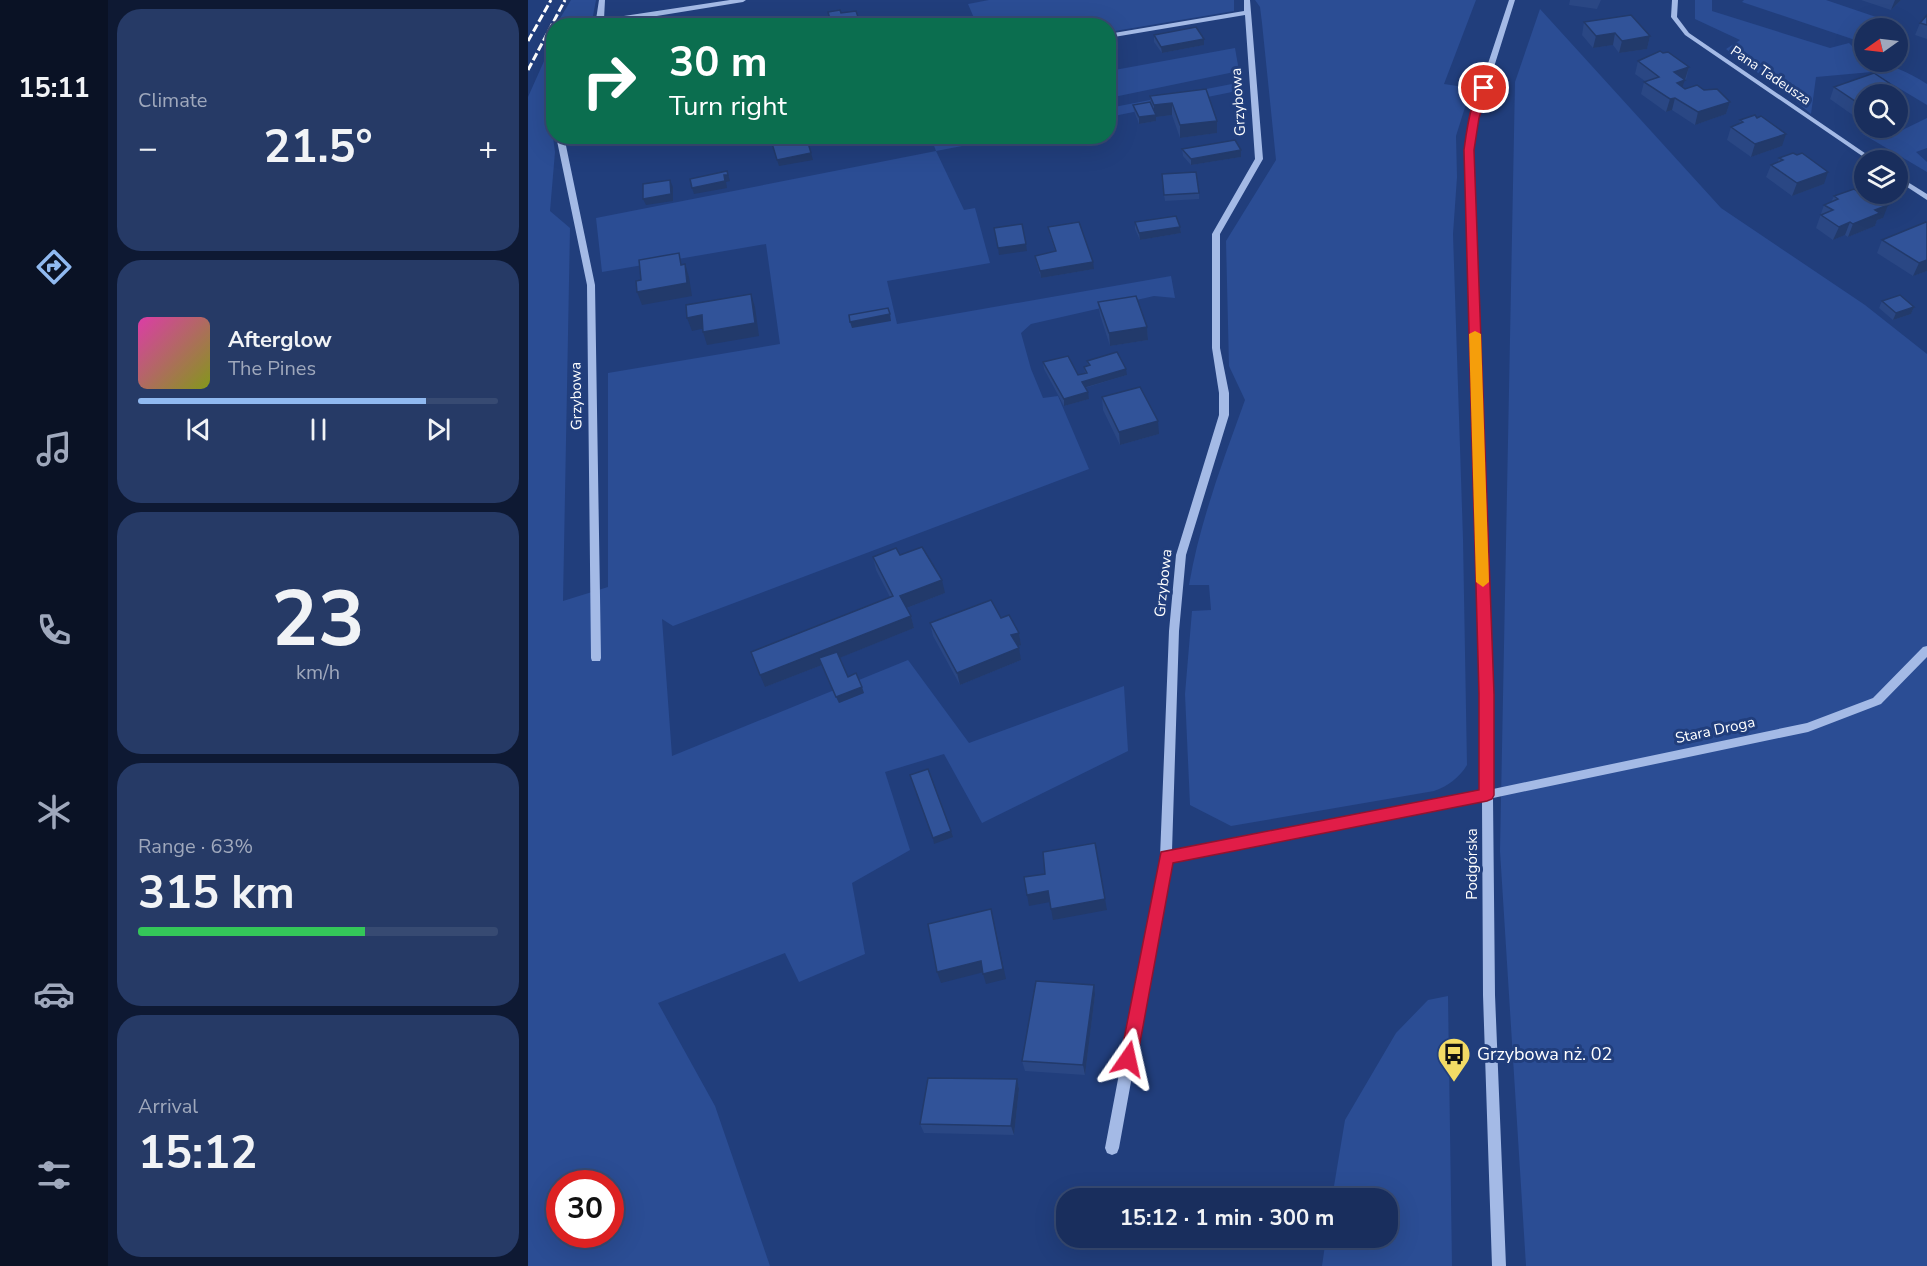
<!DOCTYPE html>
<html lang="en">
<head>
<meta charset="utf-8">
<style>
  body { margin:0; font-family:"Nunito Sans",sans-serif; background:#263a66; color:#f1f3f6; height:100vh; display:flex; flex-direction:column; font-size:22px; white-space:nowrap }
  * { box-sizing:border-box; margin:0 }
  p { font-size:20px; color:#9fa8bc }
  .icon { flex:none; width:33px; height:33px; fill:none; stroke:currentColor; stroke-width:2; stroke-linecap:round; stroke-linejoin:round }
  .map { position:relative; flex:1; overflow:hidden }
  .panel { display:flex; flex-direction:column; gap:9px; padding:9px; background:#0e1933; width:420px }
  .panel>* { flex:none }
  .banner { position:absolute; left:18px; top:18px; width:570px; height:126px; border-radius:24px; box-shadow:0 6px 24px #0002,0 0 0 2px #374a72; background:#0b6e4f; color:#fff; overflow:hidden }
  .needle { width:39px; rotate:256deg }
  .fabs { position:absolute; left:1326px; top:18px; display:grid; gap:12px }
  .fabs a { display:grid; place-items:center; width:54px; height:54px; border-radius:50%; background:#192e5d; box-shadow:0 6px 24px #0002,0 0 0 2px #374a72; font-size:30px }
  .speed { position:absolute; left:18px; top:1170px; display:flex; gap:12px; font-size:30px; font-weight:700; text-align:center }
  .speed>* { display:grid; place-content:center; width:78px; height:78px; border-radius:50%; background:#192e5d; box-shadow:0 6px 24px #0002,0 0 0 2px #374a72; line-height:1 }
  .speed .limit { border:9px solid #d22; background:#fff; color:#111 }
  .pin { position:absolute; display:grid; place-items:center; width:51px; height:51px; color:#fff; margin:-26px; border:3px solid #fff; border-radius:50%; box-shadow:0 2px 6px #0007 }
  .me { position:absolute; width:66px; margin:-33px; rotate:11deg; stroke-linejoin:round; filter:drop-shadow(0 0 4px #0008) }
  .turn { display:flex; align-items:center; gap:21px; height:126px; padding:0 24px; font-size:27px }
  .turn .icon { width:78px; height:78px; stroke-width:2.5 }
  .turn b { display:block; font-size:42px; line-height:51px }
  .big { font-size:45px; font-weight:700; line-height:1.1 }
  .panel .widget { flex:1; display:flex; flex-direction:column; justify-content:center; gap:9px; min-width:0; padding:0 21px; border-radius:24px; background:#263a66 }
  .panel .dial { align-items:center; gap:0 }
  .dial b { font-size:78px; line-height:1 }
  .song { display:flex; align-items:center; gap:18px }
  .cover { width:72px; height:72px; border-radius:9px; background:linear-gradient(135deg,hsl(320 70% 55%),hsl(70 70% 35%)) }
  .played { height:6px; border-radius:3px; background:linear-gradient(90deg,#90b9f0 80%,#374a72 80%) }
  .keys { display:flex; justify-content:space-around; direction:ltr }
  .heat { display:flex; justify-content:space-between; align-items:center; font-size:33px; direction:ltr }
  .charge { height:9px; border-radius:4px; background:linear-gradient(90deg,#34c759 63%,#374a72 0) }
  .trip { position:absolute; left:528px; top:1188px; width:342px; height:60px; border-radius:24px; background:#192e5d; box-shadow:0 6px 24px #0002,0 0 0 2px #374a72; font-weight:700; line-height:60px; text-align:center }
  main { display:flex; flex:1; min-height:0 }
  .menu { display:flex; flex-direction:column; width:108px; justify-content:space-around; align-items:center; background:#0a1225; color:#9fa8bc }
  .menu .icon { width:42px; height:42px }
  .menu .on { color:#90b9f0 }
  .menu b { font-size:27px; color:#f1f3f6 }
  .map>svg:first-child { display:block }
  .green { fill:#2b4d94; fill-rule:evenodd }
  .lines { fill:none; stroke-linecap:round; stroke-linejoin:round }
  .minor { fill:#a4bae6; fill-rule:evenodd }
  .rail { stroke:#fff; stroke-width:3; stroke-dasharray:8 3; stroke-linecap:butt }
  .wall { fill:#2a4784 }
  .shaded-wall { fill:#223a6b }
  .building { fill:#315399; stroke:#223a6b; stroke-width:1.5 }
  .route { fill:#e11d48; stroke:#92132f; stroke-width:1.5 }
  .slow { fill:#f59e0b }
  .labels { text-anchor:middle; stroke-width:6; stroke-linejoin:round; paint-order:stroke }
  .far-street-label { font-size:14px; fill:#fff; stroke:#213e7c }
  .street-label { font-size:15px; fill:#fff; stroke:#213e7c }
  .near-poi-label { font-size:18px; fill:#fff; stroke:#213e7c; text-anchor:start }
</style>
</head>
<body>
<main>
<nav class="menu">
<b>15:11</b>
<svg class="icon on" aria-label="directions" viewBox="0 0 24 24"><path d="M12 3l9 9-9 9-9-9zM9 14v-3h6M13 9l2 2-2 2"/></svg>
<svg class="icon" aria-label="music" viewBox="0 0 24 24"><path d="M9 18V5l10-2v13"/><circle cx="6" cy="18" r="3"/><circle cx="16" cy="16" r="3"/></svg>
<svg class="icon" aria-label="phone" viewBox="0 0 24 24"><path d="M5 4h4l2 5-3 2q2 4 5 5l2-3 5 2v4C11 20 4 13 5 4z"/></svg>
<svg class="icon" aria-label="climate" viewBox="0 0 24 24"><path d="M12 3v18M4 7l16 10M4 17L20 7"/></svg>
<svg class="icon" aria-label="car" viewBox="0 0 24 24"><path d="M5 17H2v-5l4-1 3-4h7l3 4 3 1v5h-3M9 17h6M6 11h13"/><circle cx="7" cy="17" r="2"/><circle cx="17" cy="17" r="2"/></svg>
<svg class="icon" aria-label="filters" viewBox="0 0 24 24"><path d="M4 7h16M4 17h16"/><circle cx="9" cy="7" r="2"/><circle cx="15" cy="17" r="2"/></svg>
</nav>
<section class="panel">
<div class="widget"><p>Climate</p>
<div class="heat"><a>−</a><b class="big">21.5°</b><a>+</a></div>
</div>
<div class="widget">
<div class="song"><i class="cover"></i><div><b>Afterglow</b><p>The Pines</p></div></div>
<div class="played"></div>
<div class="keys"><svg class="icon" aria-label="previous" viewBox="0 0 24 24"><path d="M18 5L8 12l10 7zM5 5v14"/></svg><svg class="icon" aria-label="pause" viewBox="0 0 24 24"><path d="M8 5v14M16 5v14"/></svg><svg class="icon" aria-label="next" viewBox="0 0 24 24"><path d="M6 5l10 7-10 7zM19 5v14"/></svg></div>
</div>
<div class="widget dial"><b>23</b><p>km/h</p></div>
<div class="widget"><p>Range · 63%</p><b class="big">315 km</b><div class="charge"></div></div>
<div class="widget"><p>Arrival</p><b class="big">15:12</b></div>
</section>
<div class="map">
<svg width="1399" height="1266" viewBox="0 0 1399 1266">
  <rect width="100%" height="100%" fill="#213e7c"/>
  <g class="green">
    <polygon points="43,0 68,0 64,21 31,20"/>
    <polygon points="461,0 706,0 706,11 581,32 580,26 449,25 440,4"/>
    <path d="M727 0H948L916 84 943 88 928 136 929 177 925 234 935 539 939 765C931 778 920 786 906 791L703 826 662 805 657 694 664 611 683 610 681 585H661C672 521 695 461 717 400L701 366 698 241 748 160 734 23 732 7Z"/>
    <path d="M1167 0H1184V11L1302 48 1321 43 1336 58V62C1360 62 1380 72 1399 84V105L1344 72 1288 77 1283 114 1246 83 1216 64 1198 49 1212 40 1167 19Z"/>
    <polygon points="1216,0 1298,0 1354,19 1347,28 1336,28 1336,43 1214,2"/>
    <polygon points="1012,9 1193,208 1337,305 1399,354 1399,1266 998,1266 972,851 987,82"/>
    <path d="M25 41 26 110 23 122 27 152 22 211 42 228 35 601 80 587V373L252 344 238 244 74 272 68 218 408 151 405 143 438 137H481L408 151 436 210 447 208 462 263 359 281 369 324 643 276 647 298 626 296 503 324 493 333 503 369 515 398 530 396 561 469 145 626 134 619 144 756 380 660 441 743 596 686 600 751 454 823 416 754 357 772 382 850 324 883 337 954 271 982 257 953 130 1003 187 1106 242 1266H0V97ZM32 1184H82V1234H32Z"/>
    <polygon points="707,48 711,71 581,98 581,71"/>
    <polygon points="709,83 715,88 717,100 711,103 709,91 581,117 581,108"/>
    <polygon points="1399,118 1399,148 1388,152 1399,162 1399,172 1333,133 1356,139"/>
    <polygon points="920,996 924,1266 794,1266 798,1238 860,1238 860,1198 804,1198 817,1120 868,1033 900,1000"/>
  </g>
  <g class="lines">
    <g class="minor">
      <polygon points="71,0 77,0 76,19 202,0 218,0 215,2 67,26"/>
      <polygon points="716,0 722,0 735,159 692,234 692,348 701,393 701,415 658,555 651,631 644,851 954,791 954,694 937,150 942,118 981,0 987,0 950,118 945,150 964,694 965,789 1279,723 1345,698 1395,647 1399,646 1399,657 1353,704 1280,732 965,798 967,995 978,1266 964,1266 955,995 954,801 643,861 591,1148 589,1153 584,1155 579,1153 577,1148 632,857 641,631 648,555 691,415 691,393 684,348 684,234 727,159 717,15 580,38 580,34 716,11"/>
      <polygon points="1144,0 1150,0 1149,17 1161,33 1347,160 1340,160 1157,35 1143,17"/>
      <polygon points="28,136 36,136 67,285 73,658 72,661 64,661 63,658 59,285"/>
      <polygon points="1370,176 1399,194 1399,200 1370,181"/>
    </g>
    <g class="rail">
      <polyline points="0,41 23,0"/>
      <polyline points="0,70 37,0"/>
    </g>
  </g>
  <g class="wall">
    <polygon points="1042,0 1073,0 1069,9 1041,5"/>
    <polygon points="1333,0 1373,0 1363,10"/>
    <polygon points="1399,15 1399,39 1387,35 1392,23"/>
    <polygon points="1056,22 1122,36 1119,49 1091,53 1085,45 1065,48 1054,35"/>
    <polygon points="626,35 676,39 676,45 634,53 626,42"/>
    <polygon points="1135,53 1161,67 1158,80 1156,80 1155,87 1157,89 1202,102 1198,114 1167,125 1144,110 1138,112 1113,94 1116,82 1117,81 1107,74 1110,61"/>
    <polygon points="1361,83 1357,94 1336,94 1336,123 1302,99 1306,87"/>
    <polygon points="622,96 689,121 689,133 652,138 644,115 628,117 628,121 611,124 606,111 605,105 622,102"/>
    <polygon points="1212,120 1254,146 1223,157 1199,140 1203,127 1211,124"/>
    <polygon points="1375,125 1352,134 1343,128 1370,128"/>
    <polygon points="654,149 713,157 663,165 655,156"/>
    <polygon points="1269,155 1296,184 1264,196 1238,177 1243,165 1250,162 1251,158"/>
    <polygon points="634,181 671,193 671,199 637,201"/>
    <polygon points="1306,196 1355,218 1349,220 1347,226 1320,237 1317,235 1305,240 1288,228 1296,205 1303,202"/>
    <polygon points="607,222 652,227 653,233 612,240 607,229"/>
    <polygon points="1399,223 1399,271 1385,276 1349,253 1354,240"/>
    <polygon points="520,227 566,269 513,278 508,262 507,256 527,251 521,233"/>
    <polygon points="1354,301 1386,307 1383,314 1365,320 1351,308"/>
    <polygon points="570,302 619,327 620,340 582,346 572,315"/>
    <polygon points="559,361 599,375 557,388 561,399 536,406 516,369 515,362 550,375 557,373 556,367 560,366"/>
    <polygon points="574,397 631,434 592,445 575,410"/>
    <polygon points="372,555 417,593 379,608 383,616 386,628 311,658 320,677 336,693 311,703 294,665 237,687 362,597 348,570 345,557"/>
    <polygon points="473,618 491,633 493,645 490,646 493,660 432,685 405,636 402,623"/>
    <polygon points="567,995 557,1075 497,1071 494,1061"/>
    <polygon points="489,1079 491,1089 486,1135 396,1133 392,1124"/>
  </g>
  <g class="shaded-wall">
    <polygon points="1367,0 1373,0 1363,10"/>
    <polygon points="1087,33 1085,45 1065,48 1068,36"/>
    <polygon points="1122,36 1119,49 1091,53 1094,41"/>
    <polygon points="676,39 676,45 634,53 633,47"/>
    <polygon points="1161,67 1153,92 1145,95 1146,72"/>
    <polygon points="1361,83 1357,94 1342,94 1344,89"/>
    <polygon points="1147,98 1144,110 1138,112 1142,99"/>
    <polygon points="1202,102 1198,114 1167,125 1170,112"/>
    <polygon points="644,103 644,115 628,117 628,121 611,124 611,117 626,115 626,105"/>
    <polygon points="1380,113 1375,125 1352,134 1355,128 1370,128 1370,117"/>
    <polygon points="689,121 689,133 652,138 652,125"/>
    <polygon points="1258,134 1254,146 1223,157 1227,144"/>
    <polygon points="713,150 713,157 663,165 663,159"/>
    <polygon points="283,153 285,160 251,166 249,160"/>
    <polygon points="199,171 202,181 198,182 199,188 166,194 164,188 196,175"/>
    <polygon points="1300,172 1296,184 1264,196 1269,183"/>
    <polygon points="142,180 145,187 145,201 118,205 115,199"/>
    <polygon points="1360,205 1355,218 1349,220 1347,226 1320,237 1325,224 1347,210"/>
    <polygon points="1322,222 1317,235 1305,240 1311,227"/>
    <polygon points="652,227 653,233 612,240 611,233"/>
    <polygon points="498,244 499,251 471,255 470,248"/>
    <polygon points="1399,260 1399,271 1385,276 1391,263"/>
    <polygon points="565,262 566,269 513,278 512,271"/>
    <polygon points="157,264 161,277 164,296 114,305 109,292"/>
    <polygon points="223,294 227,307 231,336 179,345 175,332"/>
    <polygon points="1386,307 1383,314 1365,320 1368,313"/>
    <polygon points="362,314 363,321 324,328 322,322"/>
    <polygon points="174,315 178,328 164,331 159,318"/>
    <polygon points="619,327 620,340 582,346 581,333"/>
    <polygon points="598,369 599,375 555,388 554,382"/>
    <polygon points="560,392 561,399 536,406 536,399"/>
    <polygon points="630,421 631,434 592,445 591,432"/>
    <polygon points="414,580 417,593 376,609 372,596"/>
    <polygon points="383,616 386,628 294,665 291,658 294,665 237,687 232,675"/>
    <polygon points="491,633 493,645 486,648 483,635"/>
    <polygon points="491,648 493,660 432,685 429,673"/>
    <polygon points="334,687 336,693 311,703 308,697"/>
    <polygon points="423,831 425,837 406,844 405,838"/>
    <polygon points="520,891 522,902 501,906 499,895"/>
    <polygon points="577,899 579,910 525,920 523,909"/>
    <polygon points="463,909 478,979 458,984 455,974"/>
    <polygon points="453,961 456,972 413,983 409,972"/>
    <polygon points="566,985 567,995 557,1075 555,1065"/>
    <polygon points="489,1079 491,1089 486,1135 483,1126"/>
  </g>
  <g class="building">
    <polygon points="312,10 313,13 328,11 333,26 304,26 300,12"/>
    <polygon points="1103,15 1122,36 1094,41 1087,33 1068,36 1056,22"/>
    <polygon points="1399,15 1399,25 1392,23"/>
    <polygon points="668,27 676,39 633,47 626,35"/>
    <polygon points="1132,51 1135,53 1140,52 1161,67 1146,72 1157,80 1149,83 1157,89 1169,85 1176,90 1189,89 1202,102 1170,112 1147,98 1142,99 1116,82 1131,77 1110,61"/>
    <polygon points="1346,73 1361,83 1344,89 1353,94 1336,94 1336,107 1306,87"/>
    <polygon points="678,89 689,121 652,125 644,103 626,105 622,96"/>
    <polygon points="622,102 628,115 611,117 605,105"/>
    <polygon points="1370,105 1380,113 1370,117"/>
    <polygon points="1227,115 1229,118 1233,116 1258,134 1227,144 1203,127 1215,122 1212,120"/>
    <polygon points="260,136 278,136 283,153 249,160 243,140"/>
    <polygon points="707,140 713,150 663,159 654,149"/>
    <polygon points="1265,153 1269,155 1274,153 1300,172 1269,183 1243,165 1255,160 1251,158"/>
    <polygon points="199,171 200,175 196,175 197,181 164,188 162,179"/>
    <polygon points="668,172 671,193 636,195 634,174"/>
    <polygon points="142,180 143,194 115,199 115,184"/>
    <polygon points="1326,189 1338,196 1345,194 1360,205 1347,210 1352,213 1325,224 1322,222 1311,227 1293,215 1305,210 1296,205 1310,199 1306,196"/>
    <polygon points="648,216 652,227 611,233 607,222"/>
    <polygon points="551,222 565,262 512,271 507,256 528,251 520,227"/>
    <polygon points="1398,222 1399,223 1399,260 1391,263 1354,240"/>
    <polygon points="494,224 498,244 470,248 466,228"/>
    <polygon points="151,253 153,265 157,264 159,283 109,292 108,281 113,280 111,260"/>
    <polygon points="223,294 227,323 175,332 174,315 159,318 158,305"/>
    <polygon points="1372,295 1386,307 1368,313 1354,301"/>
    <polygon points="608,296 619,327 581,333 570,302"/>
    <polygon points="360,308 362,314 322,322 321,315"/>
    <polygon points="589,352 598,369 554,382 560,392 536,399 515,362 540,356 550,375 559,373 556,367 562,365 559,361"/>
    <polygon points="612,387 630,421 591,432 574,397"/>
    <polygon points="394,547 414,580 372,596 383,616 232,675 223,652 365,596 345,557 368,548 372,555"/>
    <polygon points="463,600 473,618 481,615 491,633 483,635 491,648 429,673 402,623"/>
    <polygon points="309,652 320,677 328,673 334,687 308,697 291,658"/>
    <polygon points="400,769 423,831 405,838 382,775"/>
    <polygon points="567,843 577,899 523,909 520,891 499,895 496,877 517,874 515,852"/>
    <polygon points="463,909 475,969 455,974 453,961 409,972 400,924"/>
    <polygon points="508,981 566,985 555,1065 494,1061"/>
    <polygon points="400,1078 489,1079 483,1126 392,1124"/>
  </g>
  <path class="route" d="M956 85 961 88 951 118 946 150 966 694V795L964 799 959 801 645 863 609 1059 606 1064 600 1067 594 1064 592 1059 633 852 951 790V694L936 150C938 135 943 92 956 85Z"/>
  <polygon class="slow" points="947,331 953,334 961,582 955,587 948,582 941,334"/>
  <defs>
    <g id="bus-pin" transform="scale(1.725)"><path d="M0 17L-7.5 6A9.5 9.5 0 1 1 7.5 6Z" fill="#f3db65" stroke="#213e7c"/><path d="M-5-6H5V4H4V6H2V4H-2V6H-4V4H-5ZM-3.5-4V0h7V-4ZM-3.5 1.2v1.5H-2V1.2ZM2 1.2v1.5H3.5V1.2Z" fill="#111"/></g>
  </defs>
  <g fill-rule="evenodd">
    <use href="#bus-pin" x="926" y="1054"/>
  </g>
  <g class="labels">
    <g class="far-street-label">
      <text transform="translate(1243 75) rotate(34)" y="5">Pana Tadeusza</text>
    </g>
    <g class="street-label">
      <text transform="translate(710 102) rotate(-94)" y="5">Grzybowa</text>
      <text transform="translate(48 396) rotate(-91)" y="5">Grzybowa</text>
      <text transform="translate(635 583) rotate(-84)" y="5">Grzybowa</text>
      <text transform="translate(1187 730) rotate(-12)" y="5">Stara Droga</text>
      <text transform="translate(944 864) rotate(-90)" y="5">Podgórska</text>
    </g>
    <g class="near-poi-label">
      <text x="949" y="1060">Grzybowa nż. 02</text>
    </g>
  </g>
</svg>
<div class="fabs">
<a><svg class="needle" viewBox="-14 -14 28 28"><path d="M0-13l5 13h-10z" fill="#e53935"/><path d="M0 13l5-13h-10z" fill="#9fa8bc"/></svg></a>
<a><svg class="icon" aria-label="search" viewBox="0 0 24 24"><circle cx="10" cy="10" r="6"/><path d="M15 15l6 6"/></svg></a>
<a><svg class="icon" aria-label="layers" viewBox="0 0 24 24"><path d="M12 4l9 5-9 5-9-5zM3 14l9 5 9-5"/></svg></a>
</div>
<div class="speed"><div class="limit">30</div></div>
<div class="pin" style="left:956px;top:88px;background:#d93025"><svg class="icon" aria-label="arrive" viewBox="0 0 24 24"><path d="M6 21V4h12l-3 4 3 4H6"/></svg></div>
<svg class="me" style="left:600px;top:1059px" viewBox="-20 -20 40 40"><path d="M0-17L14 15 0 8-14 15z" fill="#e11d48" stroke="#fff" stroke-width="4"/></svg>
<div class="trip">15:12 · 1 min · 300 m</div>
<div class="banner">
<div class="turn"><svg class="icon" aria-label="right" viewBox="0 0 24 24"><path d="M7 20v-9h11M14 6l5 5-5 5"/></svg><div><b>30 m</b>Turn right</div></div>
</div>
</div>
</main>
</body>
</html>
